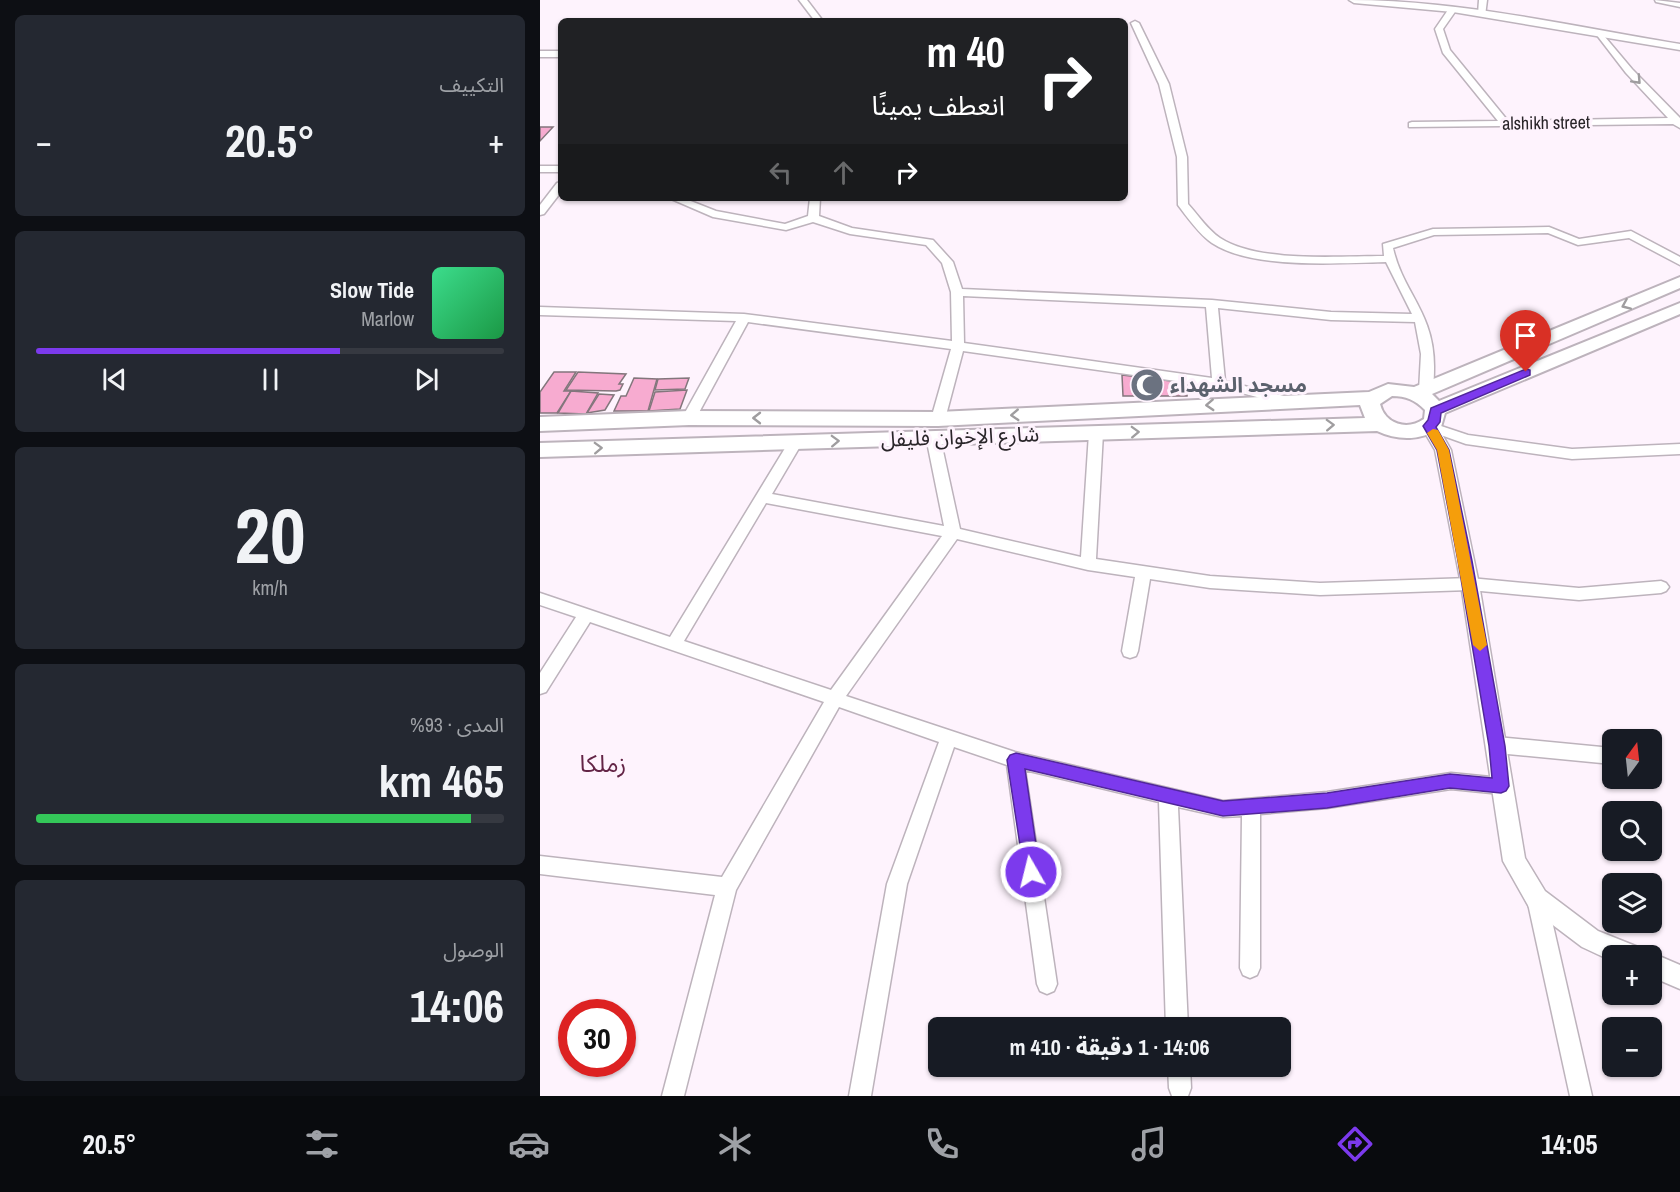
<!DOCTYPE html>
<html lang="ar">
<head>
<meta charset="utf-8">
<style>
  body { margin:0; font-family:"Archivo Narrow","Noto Sans Arabic",sans-serif; background:#242831; color:#f1f3f6; direction:rtl; height:100vh; display:flex; flex-direction:column; font-size:22px; white-space:nowrap }
  * { box-sizing:border-box; margin:0 }
  p { font-size:20px; color:#9ea1a6 }
  .icon { flex:none; width:33px; height:33px; fill:none; stroke:currentColor; stroke-width:2; stroke-linecap:round; stroke-linejoin:round }
  .map { position:relative; flex:1; overflow:hidden; direction:ltr }
  .sheet { display:flex; flex-direction:column; gap:15px; padding:15px; background:#0d0f14; width:540px }
  .sheet>* { flex:none }
  .banner { position:absolute; left:18px; top:18px; width:570px; height:183px; border-radius:9px; box-shadow:0 2px 4px #0004; direction:rtl; background:#202124; color:#fff; overflow:hidden }
  .needle { width:39px; rotate:15deg }
  .fabs { position:absolute; left:1062px; top:729px; display:grid; gap:12px }
  .fabs a { display:grid; place-items:center; width:60px; height:60px; border-radius:9px; background:#171b24; box-shadow:0 2px 4px #0004; font-size:30px }
  .speed { position:absolute; left:18px; top:999px; display:flex; gap:12px; font-size:30px; font-weight:700; text-align:center }
  .speed>* { display:grid; place-content:center; width:78px; height:78px; border-radius:50%; background:#171b24; box-shadow:0 2px 4px #0004; line-height:1 }
  .speed .limit { border:9px solid #d22; background:#fff; color:#111 }
  .pin { position:absolute; display:grid; place-items:center; width:51px; height:51px; color:#fff; margin:-62px -26px; border-radius:50% 50% 50% 0; rotate:-45deg; box-shadow:0 0 6px #0007 }
  .pin .icon { rotate:45deg }
  .me { position:absolute; width:66px; margin:-33px; rotate:352deg; stroke-linejoin:round; filter:drop-shadow(0 0 4px #0008) }
  .turn { display:flex; align-items:center; gap:21px; height:126px; padding:0 24px; font-size:27px }
  .turn .icon { width:78px; height:78px; stroke-width:2.5 }
  .turn b { display:block; font-size:42px; line-height:51px }
  .lanes { display:flex; align-items:center; height:57px; padding:0 24px; background:#0003; justify-content:center; gap:30px; direction:ltr }
  .lanes .off { opacity:.35 }
  .big { font-size:45px; font-weight:800; line-height:1.1 }
  .sheet .widget { flex:1; display:flex; flex-direction:column; justify-content:center; gap:9px; min-width:0; padding:0 21px; border-radius:9px; background:#242831 }
  .sheet .dial { align-items:center; gap:0 }
  .dial b { font-size:78px; line-height:1 }
  .song { display:flex; align-items:center; gap:18px }
  .cover { width:72px; height:72px; border-radius:9px; background:linear-gradient(135deg,hsl(150 70% 55%),hsl(140 70% 35%)) }
  .played { height:6px; border-radius:3px; background:linear-gradient(90deg,#7c3aed 65%,#363941 65%) }
  .keys { display:flex; justify-content:space-around; direction:ltr }
  .heat { display:flex; justify-content:space-between; align-items:center; font-size:33px; direction:ltr }
  .charge { height:9px; border-radius:4px; background:linear-gradient(90deg,#34c759 93%,#363941 0) }
  .trip { position:absolute; left:388px; top:1017px; width:363px; height:60px; border-radius:9px; background:#171b24; box-shadow:0 2px 4px #0004; font-weight:800; line-height:60px; text-align:center; direction:rtl }
  .menu { display:flex; height:96px; justify-content:space-around; align-items:center; background:#090b0e; color:#9ea1a6 }
  .menu .icon { width:42px; height:42px }
  .menu .on { color:#7c3aed }
  .menu b { font-size:27px; color:#f1f3f6 }
  main { display:flex; flex:1; min-height:0 }
  .map>svg:first-child { display:block }
  .building { fill:#f7abd0; stroke:#83767c; stroke-width:1.5 }
  .lines { fill:none; stroke-linecap:round; stroke-linejoin:round }
  .minor-casing { stroke:#bdb3bc; stroke-width:3 }
  .tertiary-casing { stroke:#bdb3bc; stroke-width:3 }
  .primary-casing { stroke:#bdb3bc; stroke-width:4 }
  .minor { fill:#fff; fill-rule:evenodd }
  .tertiary { fill:#fff; fill-rule:evenodd }
  .primary { fill:#fff; fill-rule:evenodd }
  .oneway { stroke:#9f9d9f }
  .route { fill:#7c3aed; stroke:#51269a; stroke-width:1.5 }
  .slow { fill:#f59e0b }
  .labels { text-anchor:middle; stroke-width:6; stroke-linejoin:round; paint-order:stroke }
  .far-street-label { font-size:18px; fill:#292529; stroke:#fef3fd }
  .worship-label { font-size:21px; font-weight:bold; fill:#5b616d; stroke:#fef3fd; text-anchor:start }
  .street-label { font-size:21px; fill:#292529; stroke:#fef3fd }
  .quarter-label { font-size:24px; fill:#632446; stroke:#fef3fd }
</style>
</head>
<body>
<main>
<div class="map">
<svg width="1140" height="1096" viewBox="0 0 1140 1096">
  <rect width="100%" height="100%" fill="#fef3fd"/>
  <g class="building">
    <polygon points="0,127 13,127 0,141"/>
    <polygon points="14,372 36,372 24,391 31,391 17,413 0,413 0,392"/>
    <polygon points="38,372 86,374 79,384 83,384 80,390 76,391 26,390"/>
    <polygon points="582,375 648,383 647,396 583,396"/>
    <polygon points="94,378 117,379 108,411 74,411 81,396 86,396"/>
    <polygon points="149,378 145,389 115,390 118,379"/>
    <polygon points="147,390 140,409 109,411 115,392"/>
    <polygon points="31,391 58,393 46,414 18,413"/>
    <polygon points="59,394 74,395 65,410 47,413"/>
  </g>
  <g class="lines">
    <g class="minor-casing">
      <g id="minor">
        <polygon points="259,0 267,0 283,21 275,21"/>
        <polygon points="939,0 947,0 945,16 938,14"/>
        <polygon points="1115,0 1140,3 1140,7 1116,2"/>
        <polygon points="910,7 917,9 903,29 910,50 968,121 1128,118 1086,73 1056,34 1060,31 1092,69 1140,118 1140,128 1133,124 869,127 869,123 872,122 958,121 903,53 895,29"/>
        <path d="M595 21 599 23 629 84 647 157 648 204C658 215 668 230 680 238 718 263 799 256 844 256L843 244 893 229 1009 227 1039 239 1091 231 1140 257V265L1089 238 1038 245 1008 233 894 235 853 248C863 293 894 312 894 366 894 376 894 386 890 394H880L879 391 881 354 875 322 791 320 678 308 685 381 752 398 754 401 752 404 747 405 679 387 423 351 405 419 398 423 391 419 411 349 208 322 156 418 149 422 142 418 196 321 0 315V307L204 314 412 341 411 292 402 263 386 245 310 234 273 222 246 230 173 217 129 198H143L176 211 245 224 268 216 270 198H280L279 216 312 228 393 240 413 262 422 289 672 300 791 312 872 314 846 262C798 263 713 270 672 243 660 235 647 217 638 205L637 157 619 84 591 23ZM423 296 666 307 672 378 424 343Z"/>
        <rect x="0" y="51" width="21" height="6"/>
        <rect x="0" y="166" width="21" height="6"/>
        <polygon points="21,182 21,192 4,214 0,215 0,205 17,183"/>
        <polygon points="889,422 928,435 1032,449 1140,444 1140,454 1032,459 926,444 884,429 882,426 884,423"/>
        <path d="M556 428 563 433 556 559 670 576 780 583 930 578 1039 588 1121 581 1126 583 1129 587 1126 591 1121 593 1039 600 930 590 780 595 670 588 610 579 598 651 596 656 590 658 584 656 582 651 595 577 548 570 417 539 306 696 475 752 683 801 787 792 911 773 961 778 967 780 970 786 967 792 961 794 911 789 787 808 720 814V968L717 975 710 978 703 975 700 968 702 816 683 817 638 807 648 1028H626L619 802 485 770 517 984 514 991 507 994 500 991 497 984 467 765 414 747 367 884 331 1096H309L347 884 399 742 299 707 196 890 144 1096H122L175 895 0 874V856L182 877 284 702 50 622 6 692 0 694V673L36 617 0 605V593L130 637 250 440 255 438 262 443 232 494 404 526 386 437 393 432 400 437 420 529 541 557 549 433ZM226 503 402 536 291 690 144 641Z"/>
        <polygon points="957,737 1072,748 1072,764 957,753 951,750 948,745 951,740"/>
        <polygon points="997,890 1004,892 1007,899 1052,1096 1030,1096 987,899 990,892"/>
        <polygon points="628,1066 650,1066 651,1088 648,1096 632,1096 629,1088"/>
      </g>
    </g>
    <g class="tertiary-casing">
      <g id="tertiary">
        <path d="M809 0C920 0 1031 26 1140 44V50L913 12 814 3Z"/>
        <polygon points="889,421 895,422 911,450 939,584 985,858 1005,891 1058,931 1098,947 1101,956 1072,956 1072,961 1042,947 989,907 963,861 921,584 895,450 881,426"/>
        <polygon points="1112,953 1140,965 1140,989 1112,977 1112,956 1105,956"/>
      </g>
    </g>
    <g class="primary-casing">
      <path id="primary" d="M1140 277V288L892 394 899 401 1140 303V314L905 413 901 427C882 441 858 441 837 431L0 457V443L825 418 820 405 398 426 149 425 0 431V417L149 411 398 412 829 392 848 384 874 387ZM852 396C866 396 875 400 885 410L884 419C867 431 845 424 840 404Z"/>
    </g>
    <use href="#minor" class="minor"/>
    <use href="#tertiary" class="tertiary"/>
    <use href="#primary" class="primary"/>
  </g>
  <defs><path id="oneway-chevron" d="M-2-3.5L2.5 0L-2 3.5" fill="none" stroke-width="1.6" stroke-linecap="round" stroke-linejoin="round" transform="scale(1.5)"/></defs>
  <g class="oneway">
    <use href="#oneway-chevron" transform="translate(1097 80) rotate(47)"/>
    <use href="#oneway-chevron" transform="translate(1086 305) rotate(157)"/>
    <use href="#oneway-chevron" transform="translate(670 405) rotate(177)"/>
    <use href="#oneway-chevron" transform="translate(475 415) rotate(177)"/>
    <use href="#oneway-chevron" transform="translate(217 418) rotate(180)"/>
    <use href="#oneway-chevron" transform="translate(790 425) rotate(-2)"/>
    <use href="#oneway-chevron" transform="translate(595 432) rotate(-2)"/>
    <use href="#oneway-chevron" transform="translate(295 441) rotate(-2)"/>
    <use href="#oneway-chevron" transform="translate(58 448) rotate(-2)"/>
  </g>
  <polygon class="route" points="986,369 990,370 990,375 901,413 900,422 896,427 909,450 932,561 965,746 969,786 966,791 961,793 910,788 787,808 683,816 485,769 500,872 497,878 491,880 485,878 467,760 470,755 476,753 683,801 787,793 910,774 952,778 949,746 918,561 897,450 883,426 888,420 891,408"/>
  <polygon class="slow" points="893,429 898,430 909,450 947,645 940,651 933,645 897,450 887,433"/>
  <defs>
    <g id="mosque-disc" transform="scale(1.725)"><circle r="9.5" fill="#6b7280" stroke="#fef3fd"/><path d="M3.5-4.9A6 6 0 1 0 3.5 4.9A5 5 0 1 1 3.5-4.9Z" fill="#fff"/></g>
  </defs>
  <g fill-rule="evenodd">
    <use href="#mosque-disc" x="607" y="385"/>
  </g>
  <g class="labels">
    <g class="far-street-label">
      <text transform="translate(1006 123) rotate(-1)" y="6">alshikh street</text>
    </g>
    <g class="worship-label">
      <text x="630" y="392">مسجد الشهداء</text>
    </g>
    <g class="street-label">
      <text transform="translate(420 437) rotate(-2)" y="7">شارع الإخوان فليفل</text>
    </g>
    <g class="quarter-label">
      <text x="63" y="772">زملكا</text>
    </g>
  </g>
</svg>
<div class="fabs">
<a><svg class="needle" viewBox="-14 -14 28 28"><path d="M0-13l5 13h-10z" fill="#e53935"/><path d="M0 13l5-13h-10z" fill="#9ea1a6"/></svg></a>
<a><svg class="icon" aria-label="search" viewBox="0 0 24 24"><circle cx="10" cy="10" r="6"/><path d="M15 15l6 6"/></svg></a>
<a><svg class="icon" aria-label="layers" viewBox="0 0 24 24"><path d="M12 4l9 5-9 5-9-5zM3 14l9 5 9-5"/></svg></a>
<a>+</a>
<a>−</a>
</div>
<div class="speed"><div class="limit">30</div></div>
<div class="pin" style="left:986px;top:372px;background:#d93025"><svg class="icon" aria-label="arrive" viewBox="0 0 24 24"><path d="M6 21V4h12l-3 4 3 4H6"/></svg></div>
<svg class="me" style="left:491px;top:872px" viewBox="-20 -20 40 40"><circle r="17" fill="#7c3aed" stroke="#fff" stroke-width="3"/><path d="M0-11L8 9 0 5-8 9z" fill="#fff"/></svg>
<div class="trip">14:06 · 1 دقيقة · 410 m</div>
<div class="banner">
<div class="turn"><svg class="icon" aria-label="right" viewBox="0 0 24 24"><path d="M7 20v-9h11M14 6l5 5-5 5"/></svg><div><b>40 m</b>انعطف يمينًا</div></div>
<div class="lanes"><svg class="icon off" aria-label="left" viewBox="0 0 24 24"><path d="M17 20v-9H6M10 6l-5 5 5 5"/></svg><svg class="icon off" aria-label="ahead" viewBox="0 0 24 24"><path d="M12 20V5M6 11l6-6 6 6"/></svg><svg class="icon" aria-label="right" viewBox="0 0 24 24"><path d="M7 20v-9h11M14 6l5 5-5 5"/></svg></div>
</div>
</div>
<section class="sheet">
<div class="widget"><p>التكييف</p>
<div class="heat"><a>−</a><b class="big">20.5°</b><a>+</a></div>
</div>
<div class="widget">
<div class="song"><i class="cover"></i><div><b>Slow Tide</b><p>Marlow</p></div></div>
<div class="played"></div>
<div class="keys"><svg class="icon" aria-label="previous" viewBox="0 0 24 24"><path d="M18 5L8 12l10 7zM5 5v14"/></svg><svg class="icon" aria-label="pause" viewBox="0 0 24 24"><path d="M8 5v14M16 5v14"/></svg><svg class="icon" aria-label="next" viewBox="0 0 24 24"><path d="M6 5l10 7-10 7zM19 5v14"/></svg></div>
</div>
<div class="widget dial"><b>20</b><p>km/h</p></div>
<div class="widget"><p>المدى · 93%</p><b class="big">465 km</b><div class="charge"></div></div>
<div class="widget"><p>الوصول</p><b class="big">14:06</b></div>
</section>
</main>
<nav class="menu">
<b>14:05</b>
<svg class="icon on" aria-label="directions" viewBox="0 0 24 24"><path d="M12 3l9 9-9 9-9-9zM9 14v-3h6M13 9l2 2-2 2"/></svg>
<svg class="icon" aria-label="music" viewBox="0 0 24 24"><path d="M9 18V5l10-2v13"/><circle cx="6" cy="18" r="3"/><circle cx="16" cy="16" r="3"/></svg>
<svg class="icon" aria-label="phone" viewBox="0 0 24 24"><path d="M5 4h4l2 5-3 2q2 4 5 5l2-3 5 2v4C11 20 4 13 5 4z"/></svg>
<svg class="icon" aria-label="climate" viewBox="0 0 24 24"><path d="M12 3v18M4 7l16 10M4 17L20 7"/></svg>
<svg class="icon" aria-label="car" viewBox="0 0 24 24"><path d="M5 17H2v-5l4-1 3-4h7l3 4 3 1v5h-3M9 17h6M6 11h13"/><circle cx="7" cy="17" r="2"/><circle cx="17" cy="17" r="2"/></svg>
<svg class="icon" aria-label="filters" viewBox="0 0 24 24"><path d="M4 7h16M4 17h16"/><circle cx="9" cy="7" r="2"/><circle cx="15" cy="17" r="2"/></svg>
<b>20.5°</b>
</nav>
</body>
</html>
